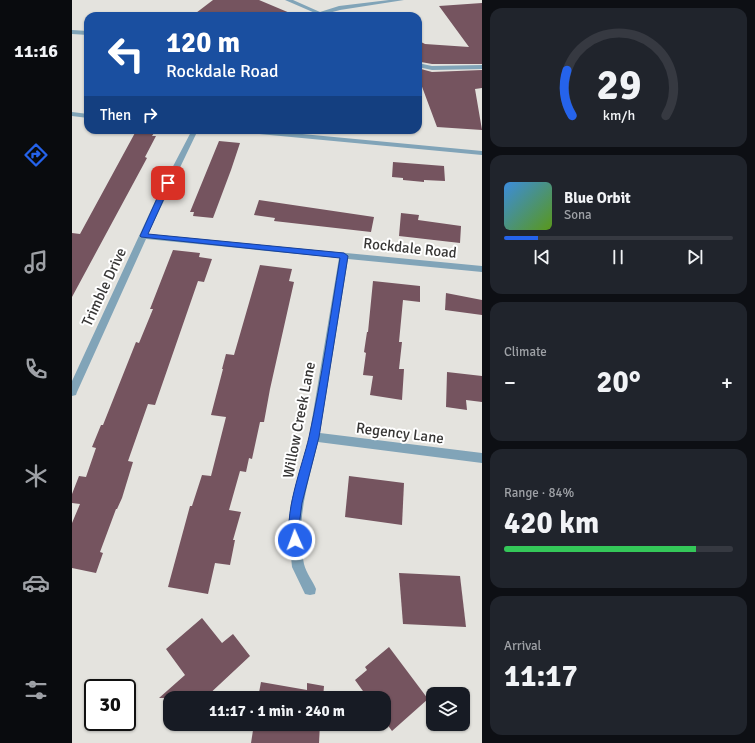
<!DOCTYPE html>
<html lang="en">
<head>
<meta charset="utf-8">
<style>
  body { margin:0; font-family:Signika,sans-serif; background:#20242c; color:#f1f3f6; height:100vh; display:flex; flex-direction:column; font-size:15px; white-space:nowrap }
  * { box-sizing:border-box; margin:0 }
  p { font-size:13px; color:#9ea1a6 }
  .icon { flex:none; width:22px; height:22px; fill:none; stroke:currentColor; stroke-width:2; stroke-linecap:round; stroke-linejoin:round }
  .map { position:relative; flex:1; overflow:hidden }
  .drawer { display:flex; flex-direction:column; gap:8px; padding:8px; background:#0d0f14; width:273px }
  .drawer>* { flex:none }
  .guide { position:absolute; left:12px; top:12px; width:338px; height:122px; border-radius:12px; box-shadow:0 1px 3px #0004; background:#1a4fa0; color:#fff; overflow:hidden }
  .controls { position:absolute; left:354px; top:687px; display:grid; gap:8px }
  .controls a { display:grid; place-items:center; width:44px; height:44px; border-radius:8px; background:#171b24; box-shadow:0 1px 3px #0004; font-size:20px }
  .speed { position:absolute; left:12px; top:679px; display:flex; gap:8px; font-size:20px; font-weight:700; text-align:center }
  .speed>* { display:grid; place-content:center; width:52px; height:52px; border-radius:50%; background:#171b24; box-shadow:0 1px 3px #0004; line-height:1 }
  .speed .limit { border:2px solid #111; border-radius:6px; background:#fff; color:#111 }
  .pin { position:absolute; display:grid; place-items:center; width:34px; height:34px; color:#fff; margin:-17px; border-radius:8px; box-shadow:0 2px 6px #0006 }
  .me { position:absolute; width:44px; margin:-22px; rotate:358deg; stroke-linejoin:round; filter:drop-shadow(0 0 3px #0008) }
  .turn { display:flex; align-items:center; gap:14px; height:84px; padding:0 16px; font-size:18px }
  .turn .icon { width:52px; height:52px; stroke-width:2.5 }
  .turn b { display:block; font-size:28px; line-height:34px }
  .then { display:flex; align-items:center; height:38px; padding:0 16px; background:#0003; gap:8px; font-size:15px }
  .big { font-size:30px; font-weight:700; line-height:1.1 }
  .drawer .tile { flex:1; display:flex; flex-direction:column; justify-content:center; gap:6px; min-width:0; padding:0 14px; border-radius:12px; background:#20242c }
  .drawer .dial { align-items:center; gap:0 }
  .dial svg { height:104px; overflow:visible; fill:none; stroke:#363941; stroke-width:7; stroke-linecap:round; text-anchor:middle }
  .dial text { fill:#f1f3f6; stroke:none }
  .song { display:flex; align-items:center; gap:12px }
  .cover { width:48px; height:48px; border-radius:6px; background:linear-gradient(135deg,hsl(210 70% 55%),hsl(90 70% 35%)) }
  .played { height:4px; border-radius:2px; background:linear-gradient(90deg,#2563eb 15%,#363941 15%) }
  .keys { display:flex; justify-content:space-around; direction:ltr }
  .heat { display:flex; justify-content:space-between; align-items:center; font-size:22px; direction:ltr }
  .charge { height:6px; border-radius:3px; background:linear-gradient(90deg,#34c759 84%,#363941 0) }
  .trip { position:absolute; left:91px; top:691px; width:228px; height:40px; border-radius:12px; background:#171b24; box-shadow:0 1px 3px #0004; font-weight:700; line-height:40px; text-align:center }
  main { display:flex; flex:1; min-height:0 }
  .dock { display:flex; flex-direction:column; width:72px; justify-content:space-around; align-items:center; background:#090b0e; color:#9ea1a6 }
  .dock .icon { width:28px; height:28px }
  .dock .current { color:#2563eb }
  .dock b { font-size:18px; color:#f1f3f6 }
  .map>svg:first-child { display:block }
  .building { fill:#75545f }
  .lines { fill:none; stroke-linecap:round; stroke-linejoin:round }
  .minor { fill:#81a4b8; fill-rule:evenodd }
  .route { fill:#2563eb; stroke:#184099 }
  .labels { text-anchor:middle; stroke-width:4; stroke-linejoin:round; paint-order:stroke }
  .street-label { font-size:15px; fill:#373635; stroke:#fff }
</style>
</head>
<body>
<main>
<nav class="dock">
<b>11:16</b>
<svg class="icon current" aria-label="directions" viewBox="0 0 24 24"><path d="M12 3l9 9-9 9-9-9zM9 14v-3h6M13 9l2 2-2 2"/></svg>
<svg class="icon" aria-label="music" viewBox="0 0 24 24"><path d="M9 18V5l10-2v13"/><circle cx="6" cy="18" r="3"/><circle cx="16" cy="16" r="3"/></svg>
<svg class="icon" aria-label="phone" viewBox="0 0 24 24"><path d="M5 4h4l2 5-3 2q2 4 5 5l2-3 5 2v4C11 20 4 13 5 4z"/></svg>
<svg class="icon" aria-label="climate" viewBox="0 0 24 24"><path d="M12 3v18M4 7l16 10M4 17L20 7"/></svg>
<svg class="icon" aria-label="car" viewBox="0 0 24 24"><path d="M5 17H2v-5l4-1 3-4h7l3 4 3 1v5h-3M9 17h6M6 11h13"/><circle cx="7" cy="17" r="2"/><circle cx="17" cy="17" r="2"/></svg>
<svg class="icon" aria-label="filters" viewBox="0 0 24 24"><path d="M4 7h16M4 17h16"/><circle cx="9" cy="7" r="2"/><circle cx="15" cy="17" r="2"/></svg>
</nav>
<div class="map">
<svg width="410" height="743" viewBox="0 0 410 743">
  <rect width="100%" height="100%" fill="#e4e3de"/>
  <g class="building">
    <polygon points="141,0 187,0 225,16 120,16"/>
    <polygon points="410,3 410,64 360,64 349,62 349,48 346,44 349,44 349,42 353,44 397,47 367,6"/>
    <polygon points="349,69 360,72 410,70 410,88 403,89 410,130 365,127 349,84"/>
    <polygon points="64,131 82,133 80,136 84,136 73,157 75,158 0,297 0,233 8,234"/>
    <polygon points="147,141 168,143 159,170 141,218 121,216 122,212 118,212"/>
    <polygon points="321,162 372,166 373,181 352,180 352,182 331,180 331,178 320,177"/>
    <polygon points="187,200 302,217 299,232 202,221 203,218 182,215"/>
    <polygon points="329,213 347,215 346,220 389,226 388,243 327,236"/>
    <polygon points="101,250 128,253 127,257 140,259 132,282 126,281 83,405 76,404 56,461 61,462 50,498 45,509 44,509 28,552 31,553 24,573 0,568 0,523 8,504 0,503 0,494 7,476 14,477 24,448 20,447 29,425 31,425 64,342 67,343 81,309 78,309"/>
    <polygon points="188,265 220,269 217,281 222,282 198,389 192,422 188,422 180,459 177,458 174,472 168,471 157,510 169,512 161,540 163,540 158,565 143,563 136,594 96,587 118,506 120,506 130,475 139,476 154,417 139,415 151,369 150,369 154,354 162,355"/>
    <polygon points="301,281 348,286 348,302 331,300 327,342 330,342 327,369 332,369 330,400 298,395 301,376 291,375 294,353 292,352 295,332 296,332"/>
    <polygon points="374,293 410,300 410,315 373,310"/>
    <polygon points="375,372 410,376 410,402 394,400 395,410 374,407"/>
    <polygon points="277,476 332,483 330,525 273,517"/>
    <polygon points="327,573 388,576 394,627 331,624"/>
    <polygon points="130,618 150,643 161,634 178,656 133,698 87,698 113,675 94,649"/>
    <polygon points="317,647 356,699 320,731 312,720 312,698 296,698 283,680 295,670 293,667"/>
    <polygon points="189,682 235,690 235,683 252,686 251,698 186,698"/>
    <polygon points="182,724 248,724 247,743 179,743"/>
  </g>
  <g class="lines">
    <g class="minor">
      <polygon points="213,0 221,0 248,12 267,6 317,0 332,0 268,10 253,14 253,16 237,16 243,13"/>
      <polygon points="0,30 16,31 16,35 0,34"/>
      <polygon points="346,63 360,66 410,65 410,69 360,70 346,67"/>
      <polygon points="0,112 16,114 16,118 0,116"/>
      <path d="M120 130H126L76 234 410 266V272L276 259 248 433 410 453V463L246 442C236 484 223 521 232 564 234 573 241 581 244 589L243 594 238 595 233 594 220 567 216 526 219 503 237 437 267 258 74 239 5 392 4 395 0 396V381L85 197Z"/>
      <polygon points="163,130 188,130 410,151 410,155 166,132"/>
    </g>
  </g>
  <path class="route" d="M96 181 99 183 76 234 272 253 276 256 247 437 230 503 227 526 229 540 227 544 223 545 220 544C209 519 231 464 237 437 250 378 258 318 268 258L69 237 68 236 92 183Z"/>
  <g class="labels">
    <g class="street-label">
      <text transform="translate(338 248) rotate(6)" y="5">Rockdale Road</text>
      <text transform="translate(32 287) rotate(-65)" y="5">Trimble Drive</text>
      <text transform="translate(227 420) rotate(-79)" y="5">Willow Creek Lane</text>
      <text transform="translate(328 433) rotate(7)" y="5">Regency Lane</text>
    </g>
  </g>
</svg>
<div class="controls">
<a><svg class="icon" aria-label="layers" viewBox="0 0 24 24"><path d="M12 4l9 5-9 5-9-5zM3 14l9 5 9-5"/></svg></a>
</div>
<div class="speed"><div class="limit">30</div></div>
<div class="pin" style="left:96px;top:183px;background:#d93025"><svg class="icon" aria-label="arrive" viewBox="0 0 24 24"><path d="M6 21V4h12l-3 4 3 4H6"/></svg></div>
<svg class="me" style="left:223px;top:540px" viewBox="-20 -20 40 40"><circle r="17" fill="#2563eb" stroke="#fff" stroke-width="3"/><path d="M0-11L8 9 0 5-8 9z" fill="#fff"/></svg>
<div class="trip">11:17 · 1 min · 240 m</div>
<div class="guide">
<div class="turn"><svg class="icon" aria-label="left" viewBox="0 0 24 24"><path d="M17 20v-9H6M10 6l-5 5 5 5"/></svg><div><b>120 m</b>Rockdale Road</div></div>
<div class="then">Then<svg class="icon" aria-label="right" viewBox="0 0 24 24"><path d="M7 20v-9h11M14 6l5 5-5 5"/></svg></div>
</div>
</div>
<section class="drawer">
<div class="tile dial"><svg viewBox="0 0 100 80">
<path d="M14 69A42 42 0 1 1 86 69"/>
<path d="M14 69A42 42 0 0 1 10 34" stroke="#2563eb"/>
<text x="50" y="56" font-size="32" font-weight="700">29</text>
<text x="50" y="72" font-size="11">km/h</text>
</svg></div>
<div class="tile">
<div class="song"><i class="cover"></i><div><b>Blue Orbit</b><p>Sona</p></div></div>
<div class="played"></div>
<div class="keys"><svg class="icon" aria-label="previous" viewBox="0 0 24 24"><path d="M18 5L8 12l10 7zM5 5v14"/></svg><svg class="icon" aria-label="pause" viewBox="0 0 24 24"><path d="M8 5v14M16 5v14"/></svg><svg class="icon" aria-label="next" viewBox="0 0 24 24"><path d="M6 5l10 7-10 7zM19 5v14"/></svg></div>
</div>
<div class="tile"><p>Climate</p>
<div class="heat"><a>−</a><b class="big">20°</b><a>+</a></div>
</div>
<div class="tile"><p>Range · 84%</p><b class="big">420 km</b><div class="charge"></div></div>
<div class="tile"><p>Arrival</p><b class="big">11:17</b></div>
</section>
</main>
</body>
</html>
